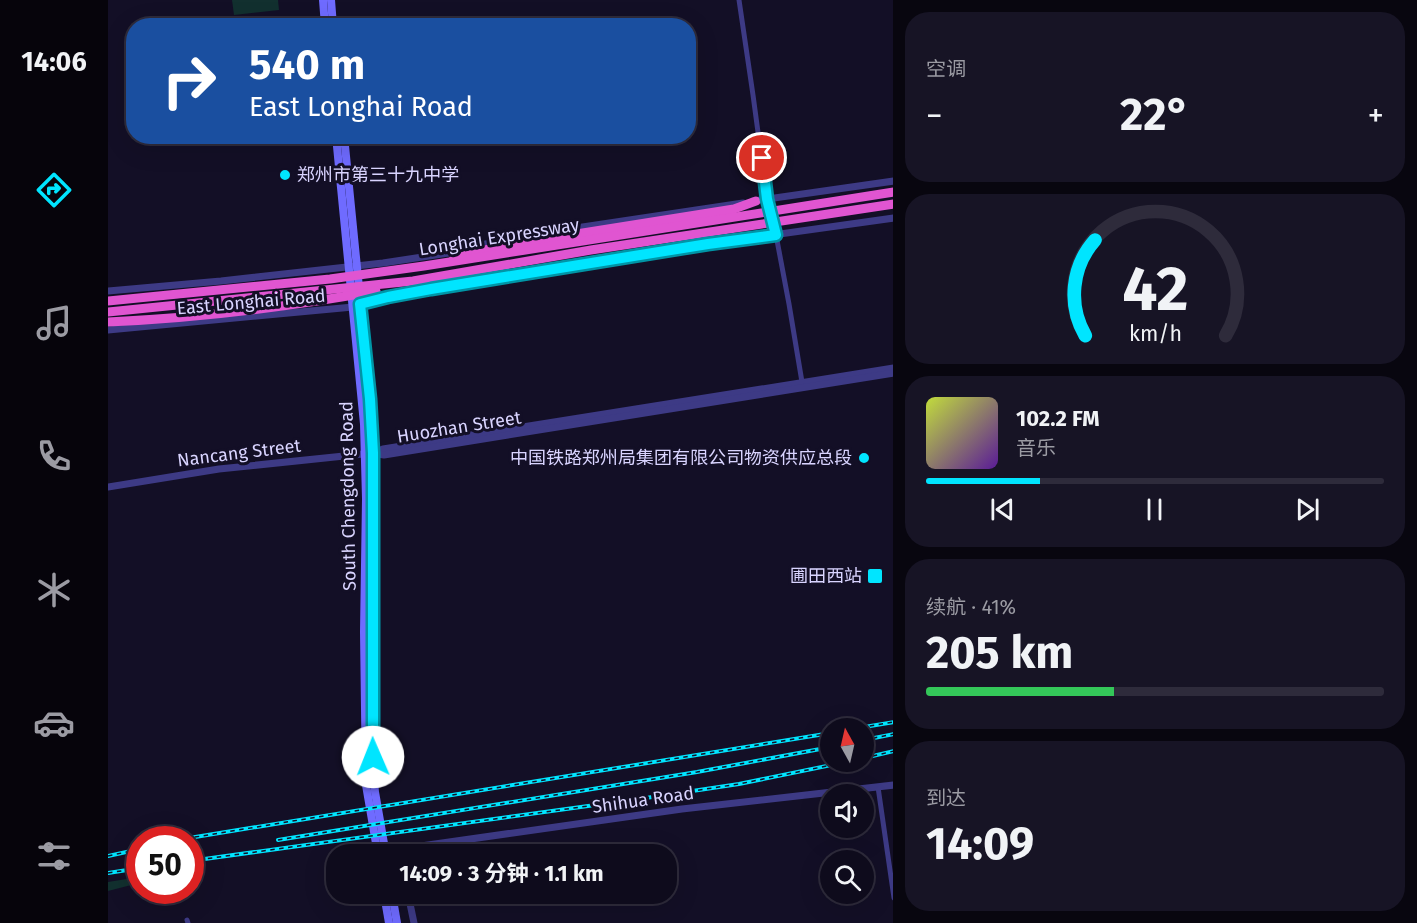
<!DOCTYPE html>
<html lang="zh">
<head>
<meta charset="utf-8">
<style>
  body { margin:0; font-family:"Fira Sans","Noto Sans SC",sans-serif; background:#171425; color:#f1f3f6; height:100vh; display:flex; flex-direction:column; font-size:22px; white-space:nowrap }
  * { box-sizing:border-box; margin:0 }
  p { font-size:20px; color:#9b9ba3 }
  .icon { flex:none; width:33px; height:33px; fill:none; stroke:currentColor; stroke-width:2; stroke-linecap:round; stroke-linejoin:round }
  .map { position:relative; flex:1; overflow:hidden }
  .drawer { display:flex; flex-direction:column; gap:12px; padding:12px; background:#08060f; width:524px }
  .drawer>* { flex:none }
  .top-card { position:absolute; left:18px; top:18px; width:570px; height:126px; border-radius:24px; box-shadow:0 6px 24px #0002,0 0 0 2px #2e2b3b; background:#1a4fa0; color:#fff; overflow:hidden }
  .needle { width:39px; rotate:352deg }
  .fabs { position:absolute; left:712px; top:718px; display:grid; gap:12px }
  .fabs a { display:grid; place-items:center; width:54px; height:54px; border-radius:50%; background:#0e0b1c; box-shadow:0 6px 24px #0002,0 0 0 2px #2e2b3b; font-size:30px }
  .speed { position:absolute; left:18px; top:826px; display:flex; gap:12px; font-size:30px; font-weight:700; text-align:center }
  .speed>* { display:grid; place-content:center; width:78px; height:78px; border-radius:50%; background:#0e0b1c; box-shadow:0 6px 24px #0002,0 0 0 2px #2e2b3b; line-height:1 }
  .speed .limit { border:9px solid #d22; background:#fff; color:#111 }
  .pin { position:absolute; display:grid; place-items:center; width:51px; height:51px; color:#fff; margin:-26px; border:3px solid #fff; border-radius:50%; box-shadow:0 2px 6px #0007 }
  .me { position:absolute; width:66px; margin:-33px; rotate:359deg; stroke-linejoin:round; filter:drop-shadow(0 0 4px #0008) }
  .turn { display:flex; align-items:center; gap:21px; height:126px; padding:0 24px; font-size:27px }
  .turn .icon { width:78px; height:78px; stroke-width:2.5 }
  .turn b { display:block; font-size:42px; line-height:51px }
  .big { font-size:45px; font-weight:700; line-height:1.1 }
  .drawer .tile { flex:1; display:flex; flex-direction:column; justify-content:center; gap:9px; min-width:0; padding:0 21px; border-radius:24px; background:#171425 }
  .drawer .dial { align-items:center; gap:0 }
  .dial svg { height:156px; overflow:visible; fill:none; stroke:#2e2b3b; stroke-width:7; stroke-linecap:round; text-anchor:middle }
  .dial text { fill:#f1f3f6; stroke:none }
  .song { display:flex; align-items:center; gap:18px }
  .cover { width:72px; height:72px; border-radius:9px; background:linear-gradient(135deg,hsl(70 70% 55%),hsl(270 70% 35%)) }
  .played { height:6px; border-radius:3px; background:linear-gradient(90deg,#00e5ff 25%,#2e2b3b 25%) }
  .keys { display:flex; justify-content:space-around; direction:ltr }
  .heat { display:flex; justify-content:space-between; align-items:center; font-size:33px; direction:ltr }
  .charge { height:9px; border-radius:4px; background:linear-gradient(90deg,#34c759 41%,#2e2b3b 0) }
  .trip { position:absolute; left:218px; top:844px; width:351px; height:60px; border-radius:24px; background:#0e0b1c; box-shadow:0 6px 24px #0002,0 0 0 2px #2e2b3b; font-weight:700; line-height:60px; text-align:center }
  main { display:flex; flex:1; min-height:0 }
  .dock { display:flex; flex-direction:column; width:108px; justify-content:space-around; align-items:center; background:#06040b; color:#9b9ba3 }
  .dock .icon { width:42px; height:42px }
  .dock .selected { color:#00e5ff }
  .dock b { font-size:27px; color:#f1f3f6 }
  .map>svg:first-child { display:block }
  .green { fill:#12302f }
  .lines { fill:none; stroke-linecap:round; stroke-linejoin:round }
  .minor { stroke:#3d3a85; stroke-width:5 }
  .tertiary { stroke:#3d3a85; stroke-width:7 }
  .secondary { stroke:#6f6bff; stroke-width:8 }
  .trunk { stroke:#e055d1; stroke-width:9 }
  .rail-casing { stroke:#00e5ff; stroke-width:4 }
  .rail { stroke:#130f26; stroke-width:1.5; stroke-dasharray:4.5; stroke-linecap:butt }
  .trunk-bridge { stroke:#e055d1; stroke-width:9 }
  .route-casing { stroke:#0095a6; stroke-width:15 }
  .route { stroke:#00e5ff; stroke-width:10 }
  .poi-dot { fill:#00e5ff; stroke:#130f26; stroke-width:2 }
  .labels { text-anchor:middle; stroke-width:6; stroke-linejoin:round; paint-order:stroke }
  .poi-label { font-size:18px; fill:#d9d4ff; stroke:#130f26; text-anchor:end }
  .street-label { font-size:18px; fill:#d9d4ff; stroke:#130f26 }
</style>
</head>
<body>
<main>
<nav class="dock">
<b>14:06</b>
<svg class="icon selected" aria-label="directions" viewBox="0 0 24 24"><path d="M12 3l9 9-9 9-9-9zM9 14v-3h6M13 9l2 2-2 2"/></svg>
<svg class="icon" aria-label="music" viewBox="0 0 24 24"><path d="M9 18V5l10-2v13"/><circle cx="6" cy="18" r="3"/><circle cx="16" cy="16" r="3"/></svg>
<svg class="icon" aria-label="phone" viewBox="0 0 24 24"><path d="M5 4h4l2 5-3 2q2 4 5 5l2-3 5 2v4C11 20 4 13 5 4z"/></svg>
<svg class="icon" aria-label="climate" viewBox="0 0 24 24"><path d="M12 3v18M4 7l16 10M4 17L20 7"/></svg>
<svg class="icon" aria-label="car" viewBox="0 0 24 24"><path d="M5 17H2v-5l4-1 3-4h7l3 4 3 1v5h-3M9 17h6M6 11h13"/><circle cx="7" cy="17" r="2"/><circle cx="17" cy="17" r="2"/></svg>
<svg class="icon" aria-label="filters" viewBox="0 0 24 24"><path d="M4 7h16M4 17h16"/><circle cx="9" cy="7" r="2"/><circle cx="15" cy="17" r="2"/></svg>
</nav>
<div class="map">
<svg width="786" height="923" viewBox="0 0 786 923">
  <rect width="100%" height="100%" fill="#130f26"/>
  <g class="green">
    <polygon points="124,0 170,0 171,10 126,15"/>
    <polygon points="31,877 31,883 0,891 0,882"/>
  </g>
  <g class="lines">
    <g class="minor">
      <polyline points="631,0 645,95 659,199 668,235 681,304 694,382"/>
      <polyline points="770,787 786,898"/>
      <polyline points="79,920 80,923"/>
    </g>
    <g class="tertiary">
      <polyline points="645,201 786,181"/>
      <polyline points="0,291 113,281 275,263 347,252 401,238 635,203"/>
      <polyline points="0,330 245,307 280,296 323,289 601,244 786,218"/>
      <polyline points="268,452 275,449 786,368"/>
      <polyline points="0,487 111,469 265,453 276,455 786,373"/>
      <polyline points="294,855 299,848 574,809 786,785"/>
      <polyline points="300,894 306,923"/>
    </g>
    <g class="secondary">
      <polyline points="215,0 217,26"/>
      <polyline points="223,0 225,26"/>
      <polyline points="228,136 256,424 258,499 256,632 258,785 270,855"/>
      <polyline points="236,136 262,399 265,453 265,769 267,792 278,855"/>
      <polyline points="276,894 281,923"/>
      <polyline points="284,894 289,923"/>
    </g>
    <polyline class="trunk" points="345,260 356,255 399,245 626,209 648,201"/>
    <g class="rail-casing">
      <g id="rail">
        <polyline points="744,729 786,722"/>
        <polyline points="756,740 786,734"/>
        <polyline points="756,758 786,751"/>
        <polyline points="69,840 723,733"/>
        <polyline points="170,840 589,772 723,747"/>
        <polyline points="0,856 32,849"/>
        <polyline points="82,861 531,799 631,784 738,762"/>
        <polyline points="0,873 32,868"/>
      </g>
    </g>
    <use href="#rail" class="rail"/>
    <g class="trunk-bridge">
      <polyline points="0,301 222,279 316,266 786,192"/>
      <polyline points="0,312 305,281 483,250 786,204"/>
      <path d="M0 322C90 318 180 307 268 291"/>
    </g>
  </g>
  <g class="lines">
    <g class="route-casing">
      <polyline id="route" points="265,757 265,453 262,399 252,304 280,297 323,289 600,244 668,235 659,199 654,158"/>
    </g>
    <use href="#route" class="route"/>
  </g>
  <g class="poi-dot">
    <circle cx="177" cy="175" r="6"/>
    <circle cx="756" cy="458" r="6"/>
    <rect x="759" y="568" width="16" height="16" rx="3"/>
  </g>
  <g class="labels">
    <g class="poi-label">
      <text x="189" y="181" text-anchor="start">郑州市第三十九中学</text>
      <text x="744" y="464">中国铁路郑州局集团有限公司物资供应总段</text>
      <text x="754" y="582">圃田西站</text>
    </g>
    <g class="street-label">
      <text transform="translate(391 237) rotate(-9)" y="6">Longhai Expressway</text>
      <text transform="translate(143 302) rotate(-5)" y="6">East Longhai Road</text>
      <text transform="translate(351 427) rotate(-9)" y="6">Huozhan Street</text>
      <text transform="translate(131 453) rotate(-7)" y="6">Nancang Street</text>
      <text transform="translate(240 496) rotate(-91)" y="6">South Chengdong Road</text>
      <text transform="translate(535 800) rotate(-8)" y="6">Shihua Road</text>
    </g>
  </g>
</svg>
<div class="fabs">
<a><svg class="needle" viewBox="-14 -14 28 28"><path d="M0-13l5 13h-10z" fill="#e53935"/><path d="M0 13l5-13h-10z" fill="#9b9ba3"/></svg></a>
<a><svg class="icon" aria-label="sound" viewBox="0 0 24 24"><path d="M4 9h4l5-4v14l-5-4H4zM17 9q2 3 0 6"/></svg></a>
<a><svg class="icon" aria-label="search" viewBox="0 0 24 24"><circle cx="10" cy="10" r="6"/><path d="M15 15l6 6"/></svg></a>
</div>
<div class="speed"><div class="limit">50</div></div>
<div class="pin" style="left:654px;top:158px;background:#d93025"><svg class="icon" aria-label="arrive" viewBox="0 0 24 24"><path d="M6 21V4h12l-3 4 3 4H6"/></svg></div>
<svg class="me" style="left:265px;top:757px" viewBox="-20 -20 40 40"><circle r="19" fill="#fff"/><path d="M0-13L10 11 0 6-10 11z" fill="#00e5ff"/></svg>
<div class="trip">14:09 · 3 分钟 · 1.1 km</div>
<div class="top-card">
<div class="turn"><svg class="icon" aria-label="right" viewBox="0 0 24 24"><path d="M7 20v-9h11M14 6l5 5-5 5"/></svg><div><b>540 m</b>East Longhai Road</div></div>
</div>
</div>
<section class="drawer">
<div class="tile"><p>空调</p>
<div class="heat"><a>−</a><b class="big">22°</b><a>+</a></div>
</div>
<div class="tile dial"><svg viewBox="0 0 100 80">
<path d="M14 69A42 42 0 1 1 86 69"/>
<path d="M14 69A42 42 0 0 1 19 20" stroke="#00e5ff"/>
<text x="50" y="56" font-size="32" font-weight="700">42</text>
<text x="50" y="72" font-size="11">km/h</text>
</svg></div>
<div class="tile">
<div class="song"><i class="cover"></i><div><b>102.2 FM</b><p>音乐</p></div></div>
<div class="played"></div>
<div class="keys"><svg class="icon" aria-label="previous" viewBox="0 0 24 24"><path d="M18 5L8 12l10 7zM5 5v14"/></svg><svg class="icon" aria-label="pause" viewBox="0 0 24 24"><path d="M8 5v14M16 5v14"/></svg><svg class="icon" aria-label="next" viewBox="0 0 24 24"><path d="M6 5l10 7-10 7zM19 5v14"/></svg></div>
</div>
<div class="tile"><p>续航 · 41%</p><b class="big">205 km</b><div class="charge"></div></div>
<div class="tile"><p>到达</p><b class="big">14:09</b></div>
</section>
</main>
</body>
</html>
